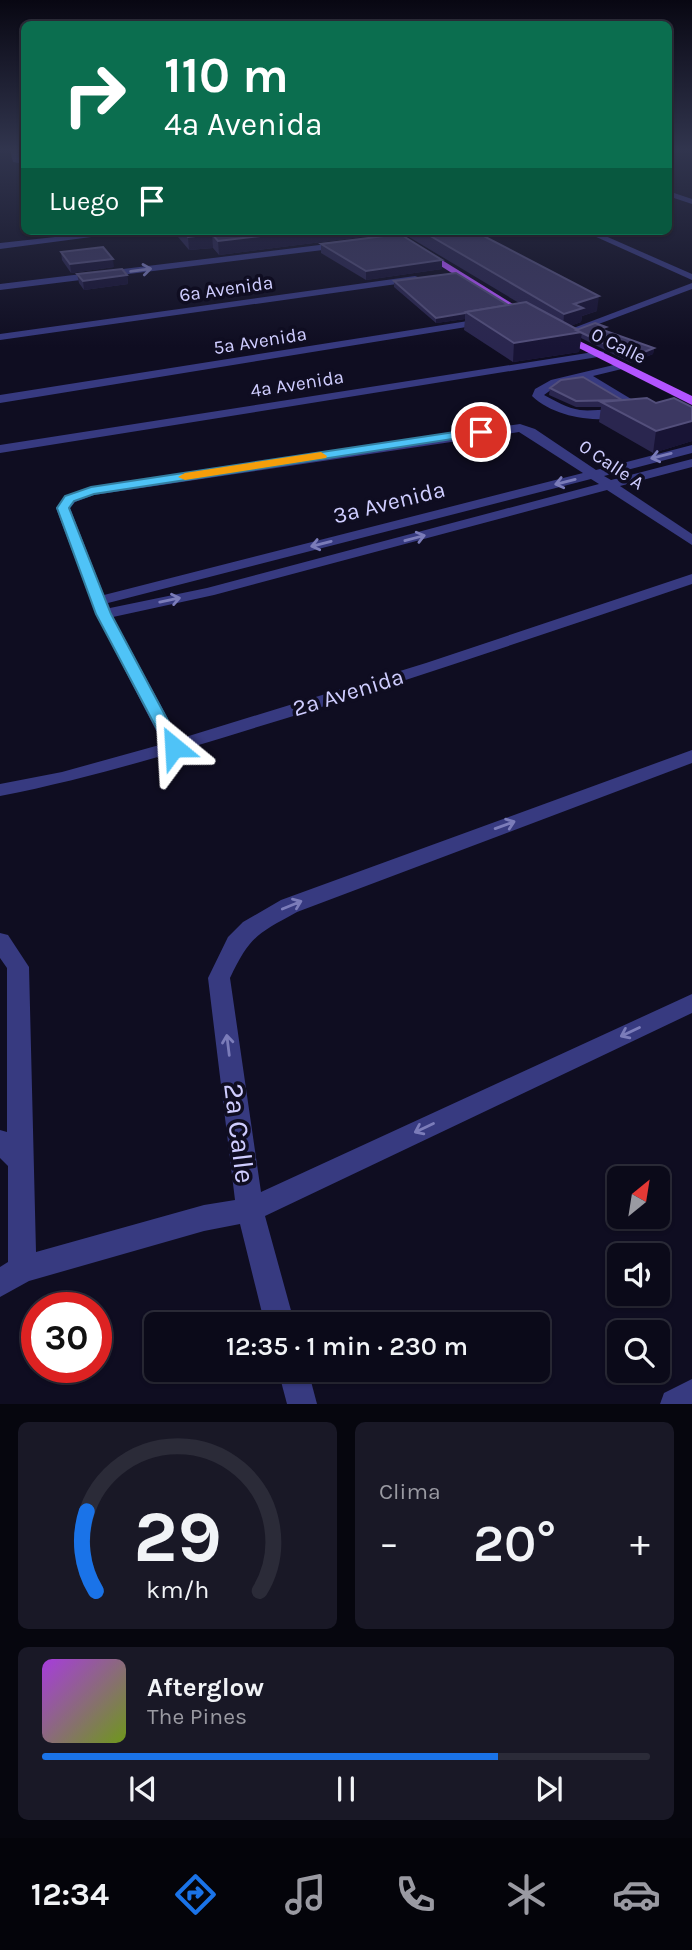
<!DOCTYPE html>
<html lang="es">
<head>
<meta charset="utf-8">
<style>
  body { margin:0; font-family:Karla,sans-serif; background:#191826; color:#f1f3f6; height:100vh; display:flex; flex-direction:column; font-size:26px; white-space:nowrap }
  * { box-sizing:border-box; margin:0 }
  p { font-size:23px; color:#9a9aa2 }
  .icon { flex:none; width:38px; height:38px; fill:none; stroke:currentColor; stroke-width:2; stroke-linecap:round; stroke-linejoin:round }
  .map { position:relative; height:1404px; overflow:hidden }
  .details { display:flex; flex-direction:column; gap:18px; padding:18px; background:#06060e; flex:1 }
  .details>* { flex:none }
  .hud { position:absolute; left:21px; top:21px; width:651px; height:214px; border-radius:10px; box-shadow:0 2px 5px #0004,0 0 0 2px #2b2b38; background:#0b6e4f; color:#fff; overflow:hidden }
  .needle { width:46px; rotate:30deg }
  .fabs { position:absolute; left:607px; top:1166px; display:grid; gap:14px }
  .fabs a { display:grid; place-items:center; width:63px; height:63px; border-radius:10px; background:#0b0a19; box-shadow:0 2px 5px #0004,0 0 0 2px #2b2b38; font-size:35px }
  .speed { position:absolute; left:21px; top:1292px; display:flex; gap:14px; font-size:35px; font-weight:700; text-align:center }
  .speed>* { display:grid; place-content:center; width:91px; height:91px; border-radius:50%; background:#0b0a19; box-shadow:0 2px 5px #0004,0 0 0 2px #2b2b38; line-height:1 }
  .speed .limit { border:10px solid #d22; background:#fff; color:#111 }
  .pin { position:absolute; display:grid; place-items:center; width:60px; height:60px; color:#fff; margin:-30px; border:4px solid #fff; border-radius:50%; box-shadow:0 2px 7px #0007 }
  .me { position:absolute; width:77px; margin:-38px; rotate:333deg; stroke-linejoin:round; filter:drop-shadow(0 0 5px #0008) }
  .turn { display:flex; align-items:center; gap:24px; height:147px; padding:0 28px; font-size:32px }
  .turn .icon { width:91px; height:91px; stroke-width:2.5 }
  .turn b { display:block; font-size:49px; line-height:60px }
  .then { display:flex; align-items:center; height:66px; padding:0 28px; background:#0003; gap:14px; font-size:26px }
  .big { font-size:52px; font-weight:600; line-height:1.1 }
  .details .widget { flex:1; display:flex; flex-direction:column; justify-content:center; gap:10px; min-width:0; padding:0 24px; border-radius:10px; background:#191826 }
  .details .dial { align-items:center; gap:0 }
  .dial svg { height:182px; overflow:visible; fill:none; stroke:#2b2b38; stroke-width:7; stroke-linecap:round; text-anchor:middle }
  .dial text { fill:#f1f3f6; stroke:none }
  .song { display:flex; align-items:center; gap:21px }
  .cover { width:84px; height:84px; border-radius:10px; background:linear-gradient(135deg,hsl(280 70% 55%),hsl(80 70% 35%)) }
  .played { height:7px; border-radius:4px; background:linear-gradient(90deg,#1a73e8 75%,#2b2b38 75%) }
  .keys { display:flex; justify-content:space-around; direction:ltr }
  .heat { display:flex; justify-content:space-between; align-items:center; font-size:38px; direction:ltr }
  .details .tiles { flex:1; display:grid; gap:18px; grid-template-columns:1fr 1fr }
  .widget:last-child { grid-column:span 2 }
  .trip { position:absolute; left:144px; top:1312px; width:406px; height:70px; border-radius:10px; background:#0b0a19; box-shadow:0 2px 5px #0004,0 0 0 2px #2b2b38; font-weight:600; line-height:70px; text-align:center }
  .menu { display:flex; height:112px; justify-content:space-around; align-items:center; background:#04040a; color:#9a9aa2 }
  .menu .icon { width:49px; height:49px }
  .menu .active { color:#1a73e8 }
  .menu b { font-size:32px; color:#f1f3f6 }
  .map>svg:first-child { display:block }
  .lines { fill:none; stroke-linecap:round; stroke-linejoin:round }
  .service { fill:#373a80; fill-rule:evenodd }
  .minor { fill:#373a80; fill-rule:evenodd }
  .primary { fill:#b354ff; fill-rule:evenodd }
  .wall { fill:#2a264f }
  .shaded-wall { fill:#181435 }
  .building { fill:#3c3862; stroke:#534f7b; stroke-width:2 }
  .oneway { stroke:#7b7cb9 }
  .route { fill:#4fc3f7; stroke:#337fa1; stroke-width:2 }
  .slow { fill:#f59e0b }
  .labels { text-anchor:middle; stroke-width:7; stroke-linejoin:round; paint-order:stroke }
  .far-street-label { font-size:19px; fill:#cfcdff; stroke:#0f0d21 }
  .street-label { font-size:23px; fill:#cfcdff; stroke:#0f0d21 }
  .near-street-label { font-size:28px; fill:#cfcdff; stroke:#0f0d21 }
</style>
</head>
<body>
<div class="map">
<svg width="692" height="1404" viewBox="0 0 692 1404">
  <rect width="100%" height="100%" fill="#0f0d21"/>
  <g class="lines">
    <g class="service">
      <polygon points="10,150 18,150 19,159 24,160 24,164 13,162"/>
      <path d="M622 363 628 366 626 368 593 376 646 408V414H638L581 379 559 384 544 395C555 401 567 408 580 410 594 412 618 406 629 414L627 417C597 423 555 418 532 396L535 389 551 380Z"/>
    </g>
    <g class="minor">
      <polygon points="668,191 692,199 692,204 668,196"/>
      <polygon points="110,231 137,231 0,249 0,243"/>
      <polygon points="583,231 594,231 692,274 692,280"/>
      <polygon points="344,242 348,245 347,247 0,290 0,284"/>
      <polygon points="415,276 418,277 418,281 0,340 0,334"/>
      <polygon points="692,283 692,289 564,337 555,335"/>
      <polygon points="487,318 492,321 491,323 0,403 0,395"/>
      <polygon points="600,351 604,352 604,356 0,453 0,445"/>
      <path d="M520 424 535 429 596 470 692 445V453L604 476 611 480 692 459V467L620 486 692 534V545L607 490 214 595 113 617 179 739 426 663 692 574V584C557 630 423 675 287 718 192 747 98 777 0 796V784L62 772 163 744 96 614 56 508 65 496 91 487ZM519 432 583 473 104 595 70 508 75 502 94 495ZM591 479 599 484 207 588 110 608 108 603Z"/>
      <path d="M692 750V763L297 912C257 934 250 936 230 978L261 1192 692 994V1013L265 1216 295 1325H265L240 1224 204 1231 29 1281 0 1297V1267L8 1262V1166L0 1158V1130L7 1132V968L0 958V933L8 935 29 967 36 1252 204 1205 235 1200 208 978 228 937 243 922 281 900Z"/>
      <polygon points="278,1370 308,1370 317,1404 287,1404"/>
      <polygon points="692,1379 692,1404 660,1404 664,1393"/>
    </g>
    <g class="primary">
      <polygon points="385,231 395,231 534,317 525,319"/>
      <polygon points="559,331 692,396 692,405 555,336 554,334"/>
    </g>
  </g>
  <g class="wall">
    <polygon points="173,231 385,231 385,234 219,255 213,248 189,250"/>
    <polygon points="399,231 474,231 597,311 582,316 581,322 570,326 576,330 605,331 654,348 653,354 631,363 581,338 579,352 513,362 464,330 465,319 436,323 394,287 394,281 508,305 519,303"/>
    <polygon points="321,244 442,260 442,269 366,280 321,253"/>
    <polygon points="61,252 114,267 71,273 62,260"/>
    <polygon points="77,274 127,275 128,284 84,290 79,283"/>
    <polygon points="550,388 622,400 692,407 692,441 653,453 599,422 601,407 576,407 549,395"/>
  </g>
  <g class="shaded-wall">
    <polygon points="20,150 24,150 24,156 21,156"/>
    <polygon points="304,231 385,231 385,234 219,255 218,241"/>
    <polygon points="212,234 213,248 189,250 188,237"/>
    <polygon points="113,259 114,267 71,273 70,264"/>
    <polygon points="442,260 442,269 366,280 366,271"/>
    <polygon points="127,275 128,284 84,290 83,281"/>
    <polygon points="599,296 597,311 582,316 581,322 563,329 564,314 574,304"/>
    <polygon points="465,313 465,319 436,323 436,318"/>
    <polygon points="582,332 579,352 513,362 514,343"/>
    <polygon points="654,348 653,354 631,363 632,357"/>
    <polygon points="692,421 692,441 653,453 656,431"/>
  </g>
  <g class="building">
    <polygon points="183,231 304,231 218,241 212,234 188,237"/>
    <polygon points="422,231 474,231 599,296 574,304 583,308 564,314"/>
    <polygon points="400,234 442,260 366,271 321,244"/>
    <polygon points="103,247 113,259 70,264 61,252"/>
    <polygon points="122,269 127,275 83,281 77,274"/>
    <polygon points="456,273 508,305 466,312 465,313 436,318 394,281"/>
    <polygon points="526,302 582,332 514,343 466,312"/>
    <polygon points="595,323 606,327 600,329 654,348 632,357 576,330"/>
    <polygon points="583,377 622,400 576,401 550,388 561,380"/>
    <polygon points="647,398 656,403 674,398 692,407 692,421 656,431 601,402"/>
  </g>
  <defs><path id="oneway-shaft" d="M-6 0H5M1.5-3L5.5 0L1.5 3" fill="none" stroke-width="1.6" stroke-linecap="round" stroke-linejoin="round" transform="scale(1.75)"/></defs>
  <g class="oneway">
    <use href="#oneway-shaft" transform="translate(141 270) rotate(-7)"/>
    <use href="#oneway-shaft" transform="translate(661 456) rotate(166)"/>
    <use href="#oneway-shaft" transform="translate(565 482) rotate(166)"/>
    <use href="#oneway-shaft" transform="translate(415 538) rotate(-15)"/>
    <use href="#oneway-shaft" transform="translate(321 544) rotate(166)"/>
    <use href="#oneway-shaft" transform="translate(170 600) rotate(-12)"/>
    <use href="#oneway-shaft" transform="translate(505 825) rotate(-20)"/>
    <use href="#oneway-shaft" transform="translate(292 905) rotate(-22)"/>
    <use href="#oneway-shaft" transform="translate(630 1032) rotate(155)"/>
    <use href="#oneway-shaft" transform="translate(228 1045) rotate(-97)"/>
    <use href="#oneway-shaft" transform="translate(424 1128) rotate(155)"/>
  </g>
  <linearGradient id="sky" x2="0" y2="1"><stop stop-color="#080712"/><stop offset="0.43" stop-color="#31354e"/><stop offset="1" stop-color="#31354e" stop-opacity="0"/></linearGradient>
  <rect width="692" height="347" fill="url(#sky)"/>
  <polygon class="route" points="481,428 485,429 485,434 94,494 74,501 69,508 111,614 182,747 180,750 168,750 96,614 57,508 65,496 91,487"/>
  <polygon class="slow" points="321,452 327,456 326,458 185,480 178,477 185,473"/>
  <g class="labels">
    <g class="far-street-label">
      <text transform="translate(226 288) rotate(-8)" y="7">6a Avenida</text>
      <text transform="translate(260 340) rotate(-9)" y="7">5a Avenida</text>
      <text transform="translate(619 345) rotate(26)" y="7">0 Calle</text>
      <text transform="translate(297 383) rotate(-9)" y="7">4a Avenida</text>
      <text transform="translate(612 464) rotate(34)" y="7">0 Calle A</text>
    </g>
    <g class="street-label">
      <text transform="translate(389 502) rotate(-14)" y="8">3a Avenida</text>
      <text transform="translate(348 692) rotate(-17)" y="8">2a Avenida</text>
    </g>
    <g class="near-street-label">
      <text transform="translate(240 1133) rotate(83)" y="10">2a Calle</text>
    </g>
  </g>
</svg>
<div class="fabs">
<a><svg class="needle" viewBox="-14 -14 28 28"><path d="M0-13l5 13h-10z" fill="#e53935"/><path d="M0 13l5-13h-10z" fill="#9a9aa2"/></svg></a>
<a><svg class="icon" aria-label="sound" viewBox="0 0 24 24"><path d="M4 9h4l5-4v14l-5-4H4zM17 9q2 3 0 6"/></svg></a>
<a><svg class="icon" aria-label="search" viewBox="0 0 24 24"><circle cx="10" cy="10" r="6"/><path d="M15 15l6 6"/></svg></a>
</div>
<div class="speed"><div class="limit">30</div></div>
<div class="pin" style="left:481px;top:432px;background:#d93025"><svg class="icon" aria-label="arrive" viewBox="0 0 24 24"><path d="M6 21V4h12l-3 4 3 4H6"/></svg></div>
<svg class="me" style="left:174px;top:747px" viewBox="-20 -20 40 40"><path d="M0-17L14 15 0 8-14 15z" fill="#4fc3f7" stroke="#fff" stroke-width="4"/></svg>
<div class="trip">12:35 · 1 min · 230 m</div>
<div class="hud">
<div class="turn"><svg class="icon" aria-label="right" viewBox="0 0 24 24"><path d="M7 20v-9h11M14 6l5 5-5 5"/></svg><div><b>110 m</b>4a Avenida</div></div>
<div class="then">Luego<svg class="icon" aria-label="arrive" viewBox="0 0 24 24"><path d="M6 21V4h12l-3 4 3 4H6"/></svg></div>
</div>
</div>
<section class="details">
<div class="tiles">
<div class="widget dial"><svg viewBox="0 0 100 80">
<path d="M14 69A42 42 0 1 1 86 69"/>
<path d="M14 69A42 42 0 0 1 10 34" stroke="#1a73e8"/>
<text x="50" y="56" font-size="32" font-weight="700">29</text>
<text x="50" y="72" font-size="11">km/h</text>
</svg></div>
<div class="widget"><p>Clima</p>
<div class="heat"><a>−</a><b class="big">20°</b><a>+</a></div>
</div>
<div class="widget">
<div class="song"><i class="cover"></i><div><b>Afterglow</b><p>The Pines</p></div></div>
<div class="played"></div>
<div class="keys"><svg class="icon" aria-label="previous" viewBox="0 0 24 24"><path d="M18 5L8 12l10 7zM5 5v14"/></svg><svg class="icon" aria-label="pause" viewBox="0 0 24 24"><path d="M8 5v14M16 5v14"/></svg><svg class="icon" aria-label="next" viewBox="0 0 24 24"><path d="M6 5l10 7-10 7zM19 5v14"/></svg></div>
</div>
</div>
</section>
<nav class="menu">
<b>12:34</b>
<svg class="icon active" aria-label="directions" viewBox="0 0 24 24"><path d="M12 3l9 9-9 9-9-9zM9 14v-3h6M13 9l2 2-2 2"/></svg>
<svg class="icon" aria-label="music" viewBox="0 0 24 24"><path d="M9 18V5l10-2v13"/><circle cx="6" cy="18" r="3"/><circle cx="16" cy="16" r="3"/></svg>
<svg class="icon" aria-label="phone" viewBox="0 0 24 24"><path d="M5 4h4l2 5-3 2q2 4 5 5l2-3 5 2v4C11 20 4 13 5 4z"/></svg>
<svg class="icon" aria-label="climate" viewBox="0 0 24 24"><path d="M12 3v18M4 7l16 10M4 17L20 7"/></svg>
<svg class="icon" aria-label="car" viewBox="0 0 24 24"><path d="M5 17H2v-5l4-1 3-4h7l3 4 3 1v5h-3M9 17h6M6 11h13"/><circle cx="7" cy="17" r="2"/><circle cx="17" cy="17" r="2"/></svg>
</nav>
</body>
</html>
